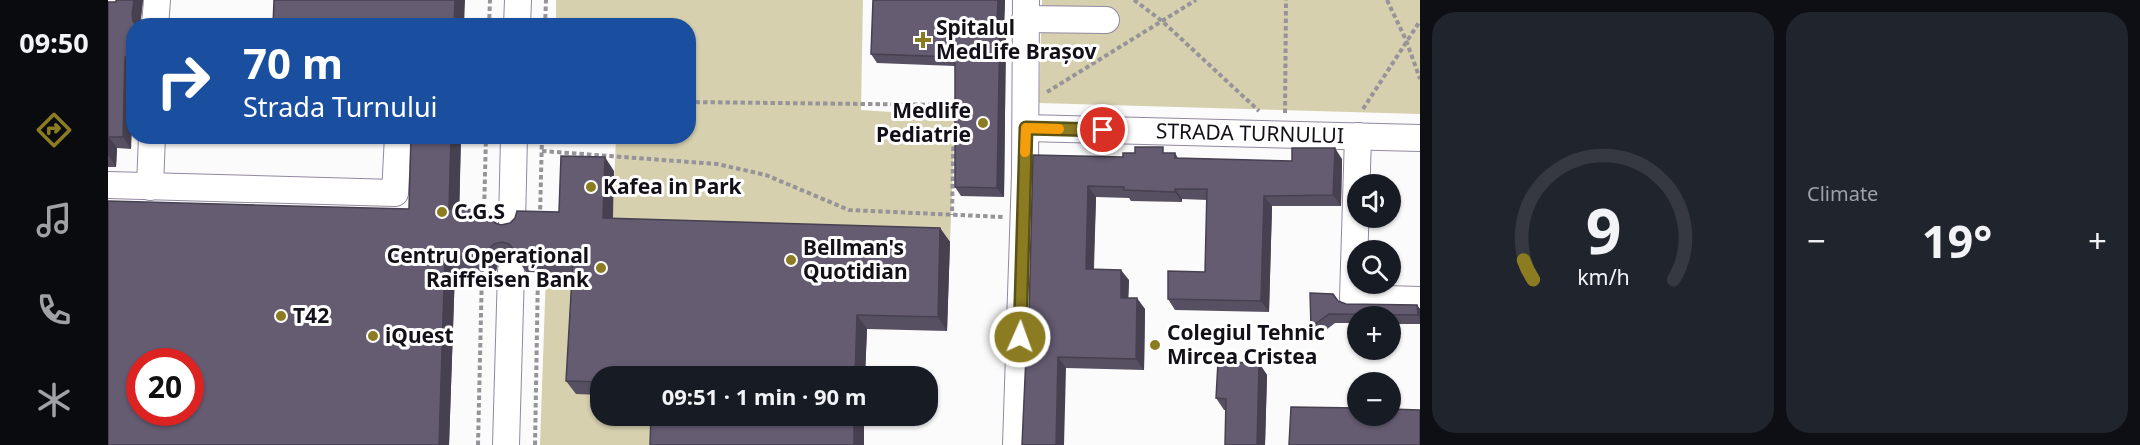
<!DOCTYPE html>
<html lang="en">
<head>
<meta charset="utf-8">
<style>
  body { margin:0; font-family:"Noto Sans",sans-serif; background:#20242c; color:#f1f3f6; height:100vh; display:flex; flex-direction:column; font-size:22px; white-space:nowrap }
  * { box-sizing:border-box; margin:0 }
  p { font-size:20px; color:#9ea1a6 }
  .icon { flex:none; width:33px; height:33px; fill:none; stroke:currentColor; stroke-width:2; stroke-linecap:round; stroke-linejoin:round }
  .map { position:relative; flex:1; overflow:hidden }
  .drawer { display:flex; flex-direction:column; gap:12px; padding:12px; background:#0d0f14; width:720px }
  .drawer>* { flex:none }
  .hud { position:absolute; left:18px; top:18px; width:570px; height:126px; border-radius:24px; box-shadow:0 2px 4px #0004; background:#1a4fa0; color:#fff; overflow:hidden }
  .tools { position:absolute; left:1239px; top:174px; display:grid; gap:12px }
  .tools a { display:grid; place-items:center; width:54px; height:54px; border-radius:50%; background:#171b24; box-shadow:0 2px 4px #0004; font-size:30px }
  .speed { position:absolute; left:18px; top:348px; display:flex; gap:12px; font-size:30px; font-weight:700; text-align:center }
  .speed>* { display:grid; place-content:center; width:78px; height:78px; border-radius:50%; background:#171b24; box-shadow:0 2px 4px #0004; line-height:1 }
  .speed .limit { border:9px solid #d22; background:#fff; color:#111 }
  .pin { position:absolute; display:grid; place-items:center; width:51px; height:51px; color:#fff; margin:-26px; border:3px solid #fff; border-radius:50%; box-shadow:0 2px 6px #0007 }
  .me { position:absolute; width:66px; margin:-33px; rotate:2deg; stroke-linejoin:round; filter:drop-shadow(0 0 4px #0008) }
  .turn { display:flex; align-items:center; gap:21px; height:126px; padding:0 18px; font-size:27px }
  .turn .icon { width:78px; height:78px; stroke-width:2.5 }
  .turn b { display:block; font-size:42px; line-height:51px }
  .big { font-size:45px; font-weight:700; line-height:1.1 }
  .drawer .card { flex:1; display:flex; flex-direction:column; justify-content:center; gap:9px; min-width:0; padding:0 21px; border-radius:24px; background:#20242c }
  .drawer .dial { align-items:center; gap:0 }
  .dial svg { height:156px; overflow:visible; fill:none; stroke:#363941; stroke-width:7; stroke-linecap:round; text-anchor:middle }
  .dial text { fill:#f1f3f6; stroke:none }
  .heat { display:flex; justify-content:space-between; align-items:center; font-size:33px; direction:ltr }
  .drawer .tiles { flex:1; display:grid; gap:12px; grid-template-columns:repeat(2,1fr) }
  .trip { position:absolute; left:482px; top:366px; width:348px; height:60px; border-radius:24px; background:#171b24; box-shadow:0 2px 4px #0004; font-weight:700; line-height:60px; text-align:center }
  main { display:flex; flex:1; min-height:0 }
  .menu { display:flex; flex-direction:column; width:108px; justify-content:space-around; align-items:center; background:#090b0e; color:#9ea1a6 }
  .menu .icon { width:42px; height:42px }
  .menu .selected { color:#8b7c22 }
  .menu b { font-size:27px; color:#f1f3f6 }
  .map>svg:first-child { display:block }
  .green { fill:#d6d0af }
  .lines { fill:none; stroke-linecap:round; stroke-linejoin:round }
  .minor-casing { stroke:#9288a0; stroke-width:28 }
  .path { stroke:#969498; stroke-width:4; stroke-dasharray:4.5 3; stroke-linecap:butt }
  .minor { stroke:#fff; stroke-width:26 }
  .wall { fill:#574f62 }
  .shaded-wall { fill:#474050 }
  .building { fill:#655c72; stroke:#474050; stroke-width:1.5; fill-rule:evenodd }
  .route-casing { stroke:#5a5116; stroke-width:15 }
  .route { stroke:#8b7c22; stroke-width:10 }
  .slow { stroke:#f59e0b; stroke-width:10 }
  .poi-dot { fill:#8b7c22; stroke:#fff; stroke-width:2 }
  .labels { text-anchor:middle; stroke-width:6; stroke-linejoin:round; paint-order:stroke }
  .poi-label { font-size:21px; font-weight:bold; fill:#141019; stroke:#fff; text-anchor:start }
  .street-label { font-size:21px; fill:#141019; stroke:#fff }
</style>
</head>
<body>
<main>
<nav class="menu">
<b>09:50</b>
<svg class="icon selected" aria-label="directions" viewBox="0 0 24 24"><path d="M12 3l9 9-9 9-9-9zM9 14v-3h6M13 9l2 2-2 2"/></svg>
<svg class="icon" aria-label="music" viewBox="0 0 24 24"><path d="M9 18V5l10-2v13"/><circle cx="6" cy="18" r="3"/><circle cx="16" cy="16" r="3"/></svg>
<svg class="icon" aria-label="phone" viewBox="0 0 24 24"><path d="M5 4h4l2 5-3 2q2 4 5 5l2-3 5 2v4C11 20 4 13 5 4z"/></svg>
<svg class="icon" aria-label="climate" viewBox="0 0 24 24"><path d="M12 3v18M4 7l16 10M4 17L20 7"/></svg>
</nav>
<div class="map">
<svg width="1312" height="445" viewBox="0 0 1312 445">
  <rect width="100%" height="100%" fill="#fbfbfb"/>
  <g class="green">
    <polygon points="448,0 755,0 753,110 847,116 842,242 504,232 508,137 580,136 580,26 448,26"/>
    <polygon points="934,0 1312,0 1312,114 931,103"/>
    <polygon points="438,272 474,274 492,395 492,416 553,416 552,445 432,445"/>
  </g>
  <g class="lines">
    <g class="minor-casing">
      <g id="minor">
        <polyline points="917,19 998,20"/>
        <polyline points="47,26 49,0"/>
        <polyline points="409,26 410,0"/>
        <path id="s1" d="M918 128 1312 138"/>
        <polyline points="1250,136 1245,298 1312,300"/>
        <polyline points="0,185 287,193 290,136"/>
        <polyline points="42,187 44,136"/>
        <polyline points="404,224 406,136"/>
        <polyline points="398,445 403,271"/>
        <polyline points="908,445 917,174 918,0"/>
      </g>
    </g>
    <g class="path">
      <polyline points="1026,0 1054,21 1151,111"/>
      <polyline points="1279,0 1298,40 1312,79"/>
      <polyline points="381,26 382,0"/>
      <polyline points="437,26 438,0"/>
      <polyline points="939,92 1088,0"/>
      <polyline points="580,102 846,105 844,215"/>
      <polyline points="1255,109 1312,21"/>
      <polyline points="1177,113 1178,0"/>
      <polyline points="434,151 609,164 658,175 741,210 895,217"/>
      <polyline points="376,214 378,136"/>
      <polyline points="432,217 434,136"/>
      <polyline points="370,445 374,271"/>
      <polyline points="427,445 430,272"/>
    </g>
    <use href="#minor" class="minor"/>
  </g>
  <g class="wall">
    <polygon points="8,0 35,0 32,26 26,26 26,69 23,149 9,148 8,167 0,167 0,2 8,2"/>
    <polygon points="765,0 897,0 896,27 898,31 896,197 853,196 847,187 847,66 769,63 763,54"/>
    <polygon points="303,136 353,136 351,209 379,210 389,224 393,225 451,212 506,171 505,219 832,228 842,242 839,331 759,329 757,376 492,376 492,395 468,394 458,381 464,273 418,272 408,257 404,256 395,258 390,264 388,271 347,270 341,445 0,445 301,209"/>
    <polygon points="1027,153 1067,153 1070,158 1184,161 1234,159 1233,206 1164,206 1161,312 1067,310 1060,299 1097,272 1099,200 1074,199 1074,202 1023,201 1021,198 988,197 986,269 1021,280 1020,298 1037,309 1036,370 958,368 920,356 925,155 1015,157"/>
    <polygon points="1230,301 1238,304 1309,305 1312,309 1312,324 1282,324 1282,316 1250,316 1250,323 1227,323 1209,337 1203,327"/>
    <polygon points="1151,363 1159,375 1157,445 1117,445 1118,410 1116,410 1108,398"/>
  </g>
  <g class="shaded-wall">
    <polygon points="26,0 35,0 32,26 29,26 25,21 24,14"/>
    <polygon points="347,0 357,0 356,26 346,26"/>
    <polygon points="890,0 897,0 896,27 898,31 896,197 889,188"/>
    <polygon points="17,57 25,69 23,149 15,137"/>
    <polygon points="343,136 353,136 351,223 341,209"/>
    <polygon points="1,137 9,148 8,167 1,156"/>
    <polygon points="1227,148 1234,159 1233,206 1225,195"/>
    <polygon points="497,157 506,171 504,232 495,218"/>
    <polygon points="980,186 988,197 985,280 978,269"/>
    <polygon points="1067,189 1074,199 1074,202 1067,192"/>
    <polygon points="1156,196 1164,206 1161,312 1153,301"/>
    <polygon points="379,210 389,224 391,232 382,218"/>
    <polygon points="832,228 842,242 839,331 830,317"/>
    <polygon points="380,250 390,264 388,271 378,257"/>
    <polygon points="337,256 347,270 341,445 331,445"/>
    <polygon points="1013,270 1021,280 1020,308 1013,298"/>
    <polygon points="1029,298 1037,309 1036,370 1028,359"/>
    <polygon points="1309,305 1312,309 1312,318 1310,315"/>
    <polygon points="749,315 759,329 757,376 747,376"/>
    <polygon points="950,357 958,368 956,445 948,445"/>
    <polygon points="1151,363 1159,375 1157,445 1149,445"/>
    <rect x="746" y="416" width="10" height="29"/>
  </g>
  <g class="building">
    <polygon points="8,0 26,0 24,14 25,21 29,26 26,26 26,57 17,57 15,137 1,137 0,156 0,2 8,2"/>
    <polygon points="166,0 347,0 346,26 165,26"/>
    <polygon points="765,0 890,0 889,22 892,22 889,188 847,187 847,57 763,54"/>
    <path d="M303 136H343L341 209 379 210 382 218 387 223 393 225 402 223 407 218 409 211 451 212 453 156 497 157 495 218 832 228 830 317 749 315 747 376H492V382L458 381 465 260 408 258 406 250 401 244 394 242 386 244 380 250 378 257 337 256 331 445H0V201L301 209ZM32 362H82V412H32Z"/>
    <polygon points="1027,147 1055,147 1055,153 1067,153 1067,158 1184,161 1184,148 1227,148 1225,195 1156,196 1153,301 1060,299 1060,271 1097,272 1099,189 1067,189 1067,192 1016,190 1016,187 980,186 978,269 1013,270 1013,298 1029,298 1028,359 950,357 948,445 914,445 918,356 920,356 925,155 1015,157 1015,153 1027,153"/>
    <polygon points="1202,293 1225,294 1230,301 1238,304 1309,305 1310,315 1221,314 1203,327"/>
    <polygon points="1110,362 1151,363 1149,445 1117,445 1118,399 1108,398"/>
    <polygon points="1183,407 1250,408 1250,416 1282,416 1282,409 1312,410 1312,445 1181,445"/>
    <polygon points="543,416 746,416 746,445 542,445"/>
  </g>
  <g class="lines">
    <g class="route-casing">
      <polyline id="route" points="912,337 918,128 995,130"/>
    </g>
    <use href="#route" class="route"/>
    <polyline class="slow" points="917,152 918,128 951,129"/>
  </g>
  <g class="poi-dot">
    <path d="M812 31h6v6h6v6h-6v6h-6v-6h-6v-6h6z"/>
    <circle cx="875" cy="123" r="6"/>
    <circle cx="483" cy="187" r="6"/>
    <circle cx="334" cy="212" r="6"/>
    <circle cx="683" cy="260" r="6"/>
    <circle cx="493" cy="268" r="6"/>
    <circle cx="173" cy="316" r="6"/>
    <circle cx="265" cy="336" r="6"/>
    <circle cx="1047" cy="345" r="6"/>
  </g>
  <g class="labels">
    <g class="poi-label">
      <text x="828" y="35">Spitalul<tspan x="828" dy="24">MedLife Brașov</tspan></text>
      <text x="863" y="118" text-anchor="end">Medlife<tspan x="863" dy="24">Pediatrie</tspan></text>
      <text x="495" y="194">Kafea in Park</text>
      <text x="346" y="219">C.G.S</text>
      <text x="695" y="255">Bellman's<tspan x="695" dy="24">Quotidian</tspan></text>
      <text x="481" y="263" text-anchor="end">Centru Operațional<tspan x="481" dy="24">Raiffeisen Bank</tspan></text>
      <text x="185" y="323">T42</text>
      <text x="1059" y="340">Colegiul Tehnic<tspan x="1059" dy="24">Mircea Cristea</tspan></text>
      <text x="277" y="343">iQuest</text>
    </g>
    <g class="street-label">
      <text dy="7" stroke="none"><textPath href="#s1" startOffset="224">STRADA TURNULUI</textPath></text>
    </g>
  </g>
</svg>
<div class="tools">
<a><svg class="icon" aria-label="sound" viewBox="0 0 24 24"><path d="M4 9h4l5-4v14l-5-4H4zM17 9q2 3 0 6"/></svg></a>
<a><svg class="icon" aria-label="search" viewBox="0 0 24 24"><circle cx="10" cy="10" r="6"/><path d="M15 15l6 6"/></svg></a>
<a>+</a>
<a>−</a>
</div>
<div class="speed"><div class="limit">20</div></div>
<div class="pin" style="left:995px;top:130px;background:#d93025"><svg class="icon" aria-label="arrive" viewBox="0 0 24 24"><path d="M6 21V4h12l-3 4 3 4H6"/></svg></div>
<svg class="me" style="left:912px;top:337px" viewBox="-20 -20 40 40"><circle r="17" fill="#8b7c22" stroke="#fff" stroke-width="3"/><path d="M0-11L8 9 0 5-8 9z" fill="#fff"/></svg>
<div class="trip">09:51 · 1 min · 90 m</div>
<div class="hud">
<div class="turn"><svg class="icon" aria-label="right" viewBox="0 0 24 24"><path d="M7 20v-9h11M14 6l5 5-5 5"/></svg><div><b>70 m</b>Strada Turnului</div></div>
</div>
</div>
<section class="drawer">
<div class="tiles">
<div class="card dial"><svg viewBox="0 0 100 80">
<path d="M14 69A42 42 0 1 1 86 69"/>
<path d="M14 69A42 42 0 0 1 9 59" stroke="#8b7c22"/>
<text x="50" y="56" font-size="32" font-weight="700">9</text>
<text x="50" y="72" font-size="11">km/h</text>
</svg></div>
<div class="card"><p>Climate</p>
<div class="heat"><a>−</a><b class="big">19°</b><a>+</a></div>
</div>
</div>
</section>
</main>
</body>
</html>
